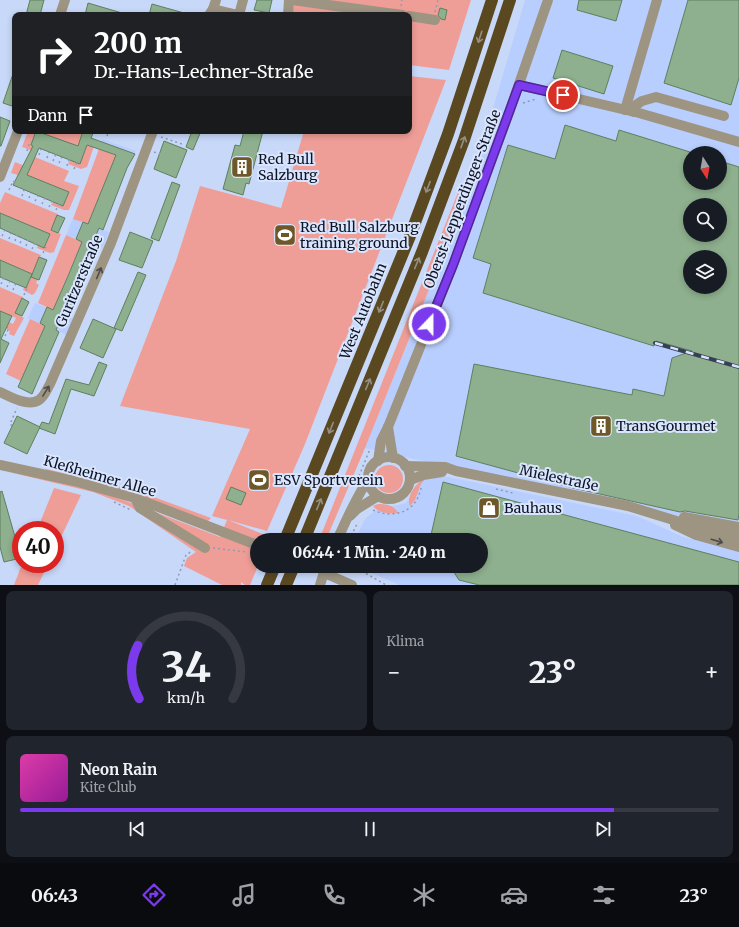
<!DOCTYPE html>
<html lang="de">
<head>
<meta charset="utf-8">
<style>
  body { margin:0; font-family:Merriweather,serif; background:#20242c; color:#f1f3f6; height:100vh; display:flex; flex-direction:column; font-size:15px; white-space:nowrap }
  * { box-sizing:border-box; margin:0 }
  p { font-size:13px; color:#9ea1a6 }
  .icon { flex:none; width:22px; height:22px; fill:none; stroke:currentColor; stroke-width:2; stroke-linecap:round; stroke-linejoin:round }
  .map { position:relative; height:585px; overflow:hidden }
  .sheet { display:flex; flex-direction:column; gap:6px; padding:6px; background:#0d0f14; flex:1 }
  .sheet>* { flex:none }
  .hud { position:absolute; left:12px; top:12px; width:400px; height:122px; border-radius:8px; box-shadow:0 2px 6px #0003; background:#202124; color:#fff; overflow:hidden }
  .needle { width:26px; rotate:169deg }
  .fabs { position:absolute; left:683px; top:146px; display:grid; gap:8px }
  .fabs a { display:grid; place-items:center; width:44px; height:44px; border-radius:50%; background:#171b24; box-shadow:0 2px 6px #0003; font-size:20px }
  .speed { position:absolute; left:12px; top:521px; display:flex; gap:8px; font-size:20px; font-weight:700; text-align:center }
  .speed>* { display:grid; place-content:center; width:52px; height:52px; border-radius:50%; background:#171b24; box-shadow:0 2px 6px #0003; line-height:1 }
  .speed .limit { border:6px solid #d22; background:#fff; color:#111 }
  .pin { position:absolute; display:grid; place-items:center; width:34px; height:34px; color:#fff; margin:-17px; border:2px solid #fff; border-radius:50%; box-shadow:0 1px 4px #0007 }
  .me { position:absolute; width:44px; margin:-22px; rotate:22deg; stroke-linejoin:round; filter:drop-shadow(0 0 3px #0008) }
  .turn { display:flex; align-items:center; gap:14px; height:84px; padding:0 16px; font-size:18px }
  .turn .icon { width:52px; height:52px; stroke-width:2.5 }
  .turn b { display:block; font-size:28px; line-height:34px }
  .then { display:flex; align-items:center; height:38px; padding:0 16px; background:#0003; gap:8px; font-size:15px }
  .big { font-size:30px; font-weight:800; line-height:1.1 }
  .sheet .tile { flex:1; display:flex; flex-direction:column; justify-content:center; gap:6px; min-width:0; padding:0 14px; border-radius:8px; background:#20242c }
  .sheet .dial { align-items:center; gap:0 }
  .dial svg { height:104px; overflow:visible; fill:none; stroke:#363941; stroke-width:7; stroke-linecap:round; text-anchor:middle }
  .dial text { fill:#f1f3f6; stroke:none }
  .song { display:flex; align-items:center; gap:12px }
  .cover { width:48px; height:48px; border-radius:6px; background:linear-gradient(135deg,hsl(320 70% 55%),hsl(300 70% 35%)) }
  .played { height:4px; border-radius:2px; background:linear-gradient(90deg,#7c3aed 85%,#363941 85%) }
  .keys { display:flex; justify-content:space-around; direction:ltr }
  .heat { display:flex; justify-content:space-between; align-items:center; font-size:22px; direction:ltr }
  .sheet .tiles { flex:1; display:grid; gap:6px; grid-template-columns:1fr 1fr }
  .tile:last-child { grid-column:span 2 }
  .trip { position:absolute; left:250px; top:533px; width:238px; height:40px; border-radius:20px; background:#171b24; box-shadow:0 2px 6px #0003; font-weight:800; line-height:40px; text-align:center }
  .menu { display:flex; height:64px; justify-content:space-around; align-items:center; background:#090b0e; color:#9ea1a6 }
  .menu .icon { width:28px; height:28px }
  .menu .on { color:#7c3aed }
  .menu b { font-size:18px; color:#f1f3f6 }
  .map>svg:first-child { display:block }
  .built { fill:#b8cefe; fill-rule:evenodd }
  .green { fill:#ef9e97 }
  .building { fill:#8eb08e; stroke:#5f7f5f; fill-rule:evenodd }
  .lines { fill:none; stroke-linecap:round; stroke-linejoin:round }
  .path { stroke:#8d9ab5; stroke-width:1.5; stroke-dasharray:2 3; stroke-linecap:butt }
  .minor { stroke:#9d9482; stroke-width:10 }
  .highway { stroke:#5a4821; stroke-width:12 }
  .rail-casing { stroke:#374053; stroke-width:4 }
  .rail { stroke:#d9e5fe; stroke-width:2.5; stroke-dasharray:8; stroke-linecap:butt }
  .minor-bridge { stroke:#9d9482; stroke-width:10 }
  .oneway { stroke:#938f84 }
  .oneway2 { stroke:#4d4d4d }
  .route-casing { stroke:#51269a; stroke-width:10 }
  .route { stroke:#7c3aed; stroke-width:7 }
  .labels { text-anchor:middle; stroke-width:4; stroke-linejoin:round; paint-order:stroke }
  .poi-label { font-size:14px; fill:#0c1321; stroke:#d9e5fe; text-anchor:start }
  .street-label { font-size:14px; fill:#0c1321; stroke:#d9e5fe }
</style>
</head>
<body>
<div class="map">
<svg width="739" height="585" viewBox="0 0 739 585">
  <rect width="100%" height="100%" fill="#c8d8f9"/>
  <g class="built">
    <path d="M525 0H739V532L365 448 468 193ZM690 153H720V183H690ZM690 205H720V235H690ZM690 257H720V287H690Z"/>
    <polygon points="102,139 136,151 132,161 99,149"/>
    <polygon points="73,218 109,232 102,249 66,235"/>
    <polygon points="35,303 74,319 67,335 28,318"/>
    <polygon points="439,475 637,516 683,537 739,550 739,585 399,585 356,566 481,566 481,540 355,540 365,519 376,510 406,503 421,480"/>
  </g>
  <g class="green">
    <polygon points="295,0 471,0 449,70 409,65 409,15 290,15"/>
    <polygon points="409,76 446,80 305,444 267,531 228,520 270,537 269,540 257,540 258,566 250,585 245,585 241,582 241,585 222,585 184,566 187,558 196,552 129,506 93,492 9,472 95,489 220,537 227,520 212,516 250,429 120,406 176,261 200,186 256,201 281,208 304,131 409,131"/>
    <polygon points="28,131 83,131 95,143 87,167 81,169 68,164 70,160 80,163 85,150 36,132 31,145 38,148 36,152 22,147"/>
    <polygon points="99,149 116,155 88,224 73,219"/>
    <polygon points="35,157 69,171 64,181 79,186 69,210 64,210 51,205 53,202 63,206 69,192 19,172 18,175 11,173 15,162 30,168"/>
    <polygon points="459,190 468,193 365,448 326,540 319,540"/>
    <polygon points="5,192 58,214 51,230 61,234 54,252 50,253 37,248 38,245 45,247 50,234 0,213 0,203"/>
    <polygon points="66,235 82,242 53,310 38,303"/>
    <polygon points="0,238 41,255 32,274 0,260"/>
    <polygon points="31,277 38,279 36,283 39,285 35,293 32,295 23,290 24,287 26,288"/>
    <polygon points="0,287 23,297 15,313 24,318 14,336 9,334 10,331 6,329 9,322 13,324 16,318 0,311"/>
    <polygon points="30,319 45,326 21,381 6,374"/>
    <circle cx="389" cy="479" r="14"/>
    <polygon points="46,469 132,489 211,518 207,522 45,472"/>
    <path d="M422 479H425L421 484 415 500 410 506C406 496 415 486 422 479Z"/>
    <polygon points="54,488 81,495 55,550 55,530 37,530"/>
    <path d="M378 504C386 504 394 505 398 513 389 514 378 513 373 506Z"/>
    <polygon points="22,564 48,564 38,585 14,585"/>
  </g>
  <g class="building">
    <polygon points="30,0 44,0 40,15 26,15"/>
    <polygon points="257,0 272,0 269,13 254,10"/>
    <polygon points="579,0 622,0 616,21 577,10"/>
    <polygon points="688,0 739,0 739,78 731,105 664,83"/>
    <polygon points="88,3 122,13 122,15 85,15"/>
    <polygon points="152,4 184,13 184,15 149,15"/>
    <polygon points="440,8 447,10 445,20 441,19 438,15"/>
    <polygon points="562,50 613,66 604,94 553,78"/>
    <polygon points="14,71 15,71 15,107 3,103"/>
    <polygon points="0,117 10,121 1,146 0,146"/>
    <path d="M565 125 616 141 619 130 690 152V183H720V161L739 167V514L738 520 685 511 680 512 573 488 456 456 474 364 632 395 633 389 664 396 672 358 692 351 656 341 654 346 483 293 491 264 473 258 508 145 555 159ZM690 205H720V235H690ZM690 257H720V287H690Z"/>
    <polygon points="36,131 78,146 83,131 94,131 91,138 135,154 127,168 103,230 99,228 92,245 97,248 95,253 67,316 63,314 56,330 59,332 32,394 18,387 45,326 40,323 47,307 53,310 68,276 82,242 76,239 83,222 88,224 116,155 87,145 80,164 39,148 27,175 69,192 63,206 13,185 33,146 31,145"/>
    <polygon points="192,131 201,131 193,150 186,147"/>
    <polygon points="244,131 263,131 249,184 246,183 243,195 223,189 235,145 240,146"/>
    <polygon points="164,141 187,150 176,178 154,169"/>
    <polygon points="172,182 180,185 159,241 151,238"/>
    <polygon points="0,213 50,234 44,248 0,228"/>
    <polygon points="57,215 65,218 58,233 51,230"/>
    <polygon points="130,232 153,241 142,268 119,260"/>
    <polygon points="39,257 47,260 39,280 31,277"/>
    <polygon points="0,260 32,274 26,288 0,277"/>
    <polygon points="138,272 146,275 122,331 114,328"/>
    <polygon points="22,298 29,302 22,316 15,313"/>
    <polygon points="0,311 12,316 1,339 9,343 0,363"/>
    <polygon points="93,319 116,329 103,358 80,348"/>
    <polygon points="99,362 107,365 94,396 71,389 55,434 39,428 42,422 49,424 66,379 89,385"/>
    <polygon points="17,416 40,427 27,454 4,443"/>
    <polygon points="443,482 739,562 739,585 479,585 459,580 450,566 481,566 481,540 434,540 431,535"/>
    <polygon points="231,487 246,493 241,505 226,499"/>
    <polygon points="2,491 21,558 4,562 0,547 0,492"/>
  </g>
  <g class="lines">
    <g class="path">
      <polyline points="401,6 402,0"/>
      <polyline points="435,12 438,0"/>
      <polyline points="409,33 411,25"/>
      <polyline points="523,103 536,99"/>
      <polyline points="107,136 109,131"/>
      <polyline points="161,137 182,144"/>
      <polyline points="27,151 30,142 32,142"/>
      <polyline points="154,152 160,154"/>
      <polyline points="39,155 41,149"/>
      <polyline points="47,158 49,152"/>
      <polyline points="53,161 56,154"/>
      <polyline points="59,163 62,157"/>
      <polyline points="67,166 69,159"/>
      <polyline points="74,169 77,162"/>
      <polyline points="9,190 13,181 15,182"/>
      <polyline points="22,196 24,190"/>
      <polyline points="29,198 31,193"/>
      <polyline points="35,201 38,196"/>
      <polyline points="42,204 45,198"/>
      <polyline points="49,207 52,201"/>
      <polyline points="56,210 59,204"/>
      <polyline points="2,236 5,230"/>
      <polyline points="9,239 11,233"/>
      <polyline points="15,241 17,235"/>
      <polyline points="20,243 23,238"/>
      <polyline points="26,246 28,240"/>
      <polyline points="32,249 35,243"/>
      <polyline points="43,253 47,245 46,245"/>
      <polyline points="1,284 4,278"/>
      <polyline points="7,287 10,281"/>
      <polyline points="13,290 16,283"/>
      <polyline points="24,295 28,286 27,286"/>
      <polyline points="5,336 9,328 7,327"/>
      <polyline points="12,426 10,424 17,408"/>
      <polyline points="359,476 370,449"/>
      <polyline points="496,489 513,493"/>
      <polyline points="114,502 131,510"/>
      <path d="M373 510C388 517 407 515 416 501 419 496 420 491 422 486"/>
      <polyline points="349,540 358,522"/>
      <polyline points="213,548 247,552"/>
      <polyline points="353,566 386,585"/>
      <polyline points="343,572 346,566"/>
      <polyline points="175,585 186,555 192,551"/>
    </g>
    <g class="minor">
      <polyline points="292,0 402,15"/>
      <polyline points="213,9 238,15"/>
      <polyline points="60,15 65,0"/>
      <polyline points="209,15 213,9 216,0"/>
      <polyline points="239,15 243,0"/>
      <polyline points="288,15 289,0"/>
      <polyline points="409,16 435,20"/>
      <polyline points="519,85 639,113 739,142"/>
      <polyline points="625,110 657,0"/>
      <polyline points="634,112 636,105 642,101 656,97 724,116"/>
      <polyline points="0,177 18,131"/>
      <path d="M0 392C10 397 28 407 39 400 45 396 47 389 50 384L111 243 153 131"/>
      <polyline points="388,427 393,458"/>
      <circle cx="389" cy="478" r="21"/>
      <polyline points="378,461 381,441 388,427 453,265 510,110 548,0"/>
      <polyline points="0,465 74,481 135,498 257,545"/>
      <polyline points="405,466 445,467 456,471 628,506 683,523 739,537"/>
      <polyline points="410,480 423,475 442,472"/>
      <polyline points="135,498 140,508 205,548"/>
      <polyline points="350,516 357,509 378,496"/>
      <polyline points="684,517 739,527"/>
      <polyline points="675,525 696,535 739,547"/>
      <path d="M337 540C347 519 355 499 368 480"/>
      <polyline points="307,566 313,568"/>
      <polyline points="329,575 352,585"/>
    </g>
    <g class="highway">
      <polyline points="285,540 410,236 448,134 492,0"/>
      <polyline points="304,540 422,252 464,140 510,0"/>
      <polyline points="267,585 275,566"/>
      <polyline points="286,585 294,566"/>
    </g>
    <g class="rail-casing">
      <polyline id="rail" points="655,343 739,367"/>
    </g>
    <use href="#rail" class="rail"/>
    <polyline class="minor-bridge" points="320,585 326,566"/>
  </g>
  <defs><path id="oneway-shaft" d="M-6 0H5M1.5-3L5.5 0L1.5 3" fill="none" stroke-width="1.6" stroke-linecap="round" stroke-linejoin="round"/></defs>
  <g class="oneway">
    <use href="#oneway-shaft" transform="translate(480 37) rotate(108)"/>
    <use href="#oneway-shaft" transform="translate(463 142) rotate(-70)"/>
    <use href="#oneway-shaft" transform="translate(428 187) rotate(111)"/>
    <use href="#oneway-shaft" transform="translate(417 263) rotate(-68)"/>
    <use href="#oneway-shaft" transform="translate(381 307) rotate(112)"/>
    <use href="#oneway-shaft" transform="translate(368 384) rotate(-68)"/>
    <use href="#oneway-shaft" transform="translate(331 428) rotate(112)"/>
    <use href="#oneway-shaft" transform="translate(319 504) rotate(-68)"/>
  </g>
  <g class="oneway2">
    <use href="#oneway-shaft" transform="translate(99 273) rotate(-67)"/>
    <use href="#oneway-shaft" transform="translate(46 391) rotate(-58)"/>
    <use href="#oneway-shaft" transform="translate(717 541) rotate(16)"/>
  </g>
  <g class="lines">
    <g class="route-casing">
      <polyline id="route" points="429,324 453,265 519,85 563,95"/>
    </g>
    <use href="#route" class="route"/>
  </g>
  <defs>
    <g id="building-square" transform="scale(1.15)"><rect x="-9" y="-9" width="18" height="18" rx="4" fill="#6e5828" stroke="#d9e5fe"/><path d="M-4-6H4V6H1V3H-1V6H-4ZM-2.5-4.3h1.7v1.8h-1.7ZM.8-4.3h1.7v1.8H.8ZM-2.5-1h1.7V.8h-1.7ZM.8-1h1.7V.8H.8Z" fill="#fff"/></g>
    <g id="stadium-square" transform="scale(1.15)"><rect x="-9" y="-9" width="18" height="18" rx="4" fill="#6e5828" stroke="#d9e5fe"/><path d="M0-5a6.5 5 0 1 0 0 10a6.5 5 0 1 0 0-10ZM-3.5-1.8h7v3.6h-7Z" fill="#fff"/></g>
    <g id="shop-square" transform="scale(1.15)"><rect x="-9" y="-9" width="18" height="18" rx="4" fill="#6e5828" stroke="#d9e5fe"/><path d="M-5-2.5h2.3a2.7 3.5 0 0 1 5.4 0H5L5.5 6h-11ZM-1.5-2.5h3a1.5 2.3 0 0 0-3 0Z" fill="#fff"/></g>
  </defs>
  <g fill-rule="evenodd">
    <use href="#building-square" x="242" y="167"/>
    <use href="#stadium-square" x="285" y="235"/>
    <use href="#building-square" x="601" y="426"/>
    <use href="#stadium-square" x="259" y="480"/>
    <use href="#shop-square" x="489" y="508"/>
  </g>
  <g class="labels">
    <g class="poi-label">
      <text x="258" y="164">Red Bull<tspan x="258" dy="16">Salzburg</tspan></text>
      <text x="300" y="232">Red Bull Salzburg<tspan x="300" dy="16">training ground</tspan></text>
      <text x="616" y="431">TransGourmet</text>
      <text x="274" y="485">ESV Sportverein</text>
      <text x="504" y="513">Bauhaus</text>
    </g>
    <g class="street-label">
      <text transform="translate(462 199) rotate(-69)" y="5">Oberst-Lepperdinger-Straße</text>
      <text transform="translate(79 281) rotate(-67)" y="5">Guritzerstraße</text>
      <text transform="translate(363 311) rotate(-68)" y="5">West Autobahn</text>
      <text transform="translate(100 476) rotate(16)" y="5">Kleßheimer Allee</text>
      <text transform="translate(559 478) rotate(12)" y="5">Mielestraße</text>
    </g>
  </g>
</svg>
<div class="fabs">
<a><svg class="needle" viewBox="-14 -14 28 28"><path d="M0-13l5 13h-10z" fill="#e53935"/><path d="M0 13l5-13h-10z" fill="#9ea1a6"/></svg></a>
<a><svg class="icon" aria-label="search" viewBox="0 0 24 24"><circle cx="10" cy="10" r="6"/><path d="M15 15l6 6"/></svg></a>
<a><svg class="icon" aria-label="layers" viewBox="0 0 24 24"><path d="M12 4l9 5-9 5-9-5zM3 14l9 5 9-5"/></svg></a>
</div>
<div class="speed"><div class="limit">40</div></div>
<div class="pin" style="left:563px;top:95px;background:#d93025"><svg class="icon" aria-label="arrive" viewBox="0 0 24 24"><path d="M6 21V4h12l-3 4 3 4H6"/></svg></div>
<svg class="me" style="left:429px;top:324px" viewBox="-20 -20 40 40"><circle r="17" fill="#7c3aed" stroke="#fff" stroke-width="3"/><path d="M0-11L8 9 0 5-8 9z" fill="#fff"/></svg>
<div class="trip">06:44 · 1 Min. · 240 m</div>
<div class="hud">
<div class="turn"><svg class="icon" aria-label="right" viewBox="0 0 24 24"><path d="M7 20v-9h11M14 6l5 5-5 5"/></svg><div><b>200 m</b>Dr.-Hans-Lechner-Straße</div></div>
<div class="then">Dann<svg class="icon" aria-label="arrive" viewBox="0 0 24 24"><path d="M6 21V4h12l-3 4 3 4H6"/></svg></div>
</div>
</div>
<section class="sheet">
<div class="tiles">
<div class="tile dial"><svg viewBox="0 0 100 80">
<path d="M14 69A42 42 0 1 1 86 69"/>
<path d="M14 69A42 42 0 0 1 13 28" stroke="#7c3aed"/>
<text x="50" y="56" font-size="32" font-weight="700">34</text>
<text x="50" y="72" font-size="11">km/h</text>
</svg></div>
<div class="tile"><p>Klima</p>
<div class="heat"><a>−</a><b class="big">23°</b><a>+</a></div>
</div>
<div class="tile">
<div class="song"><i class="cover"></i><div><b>Neon Rain</b><p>Kite Club</p></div></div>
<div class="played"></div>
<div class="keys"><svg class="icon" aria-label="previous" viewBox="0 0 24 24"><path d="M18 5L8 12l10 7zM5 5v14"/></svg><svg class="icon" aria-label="pause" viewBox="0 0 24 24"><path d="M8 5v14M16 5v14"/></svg><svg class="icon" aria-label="next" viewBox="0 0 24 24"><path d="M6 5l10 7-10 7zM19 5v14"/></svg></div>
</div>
</div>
</section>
<nav class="menu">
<b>06:43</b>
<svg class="icon on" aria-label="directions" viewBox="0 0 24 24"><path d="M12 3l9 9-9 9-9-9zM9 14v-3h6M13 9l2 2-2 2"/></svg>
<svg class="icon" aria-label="music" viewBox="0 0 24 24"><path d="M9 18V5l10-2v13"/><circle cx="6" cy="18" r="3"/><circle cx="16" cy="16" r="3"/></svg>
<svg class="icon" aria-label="phone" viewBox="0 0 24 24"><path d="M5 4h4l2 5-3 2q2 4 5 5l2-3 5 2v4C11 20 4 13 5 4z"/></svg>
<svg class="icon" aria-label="climate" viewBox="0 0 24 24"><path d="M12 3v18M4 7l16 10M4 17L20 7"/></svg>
<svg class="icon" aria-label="car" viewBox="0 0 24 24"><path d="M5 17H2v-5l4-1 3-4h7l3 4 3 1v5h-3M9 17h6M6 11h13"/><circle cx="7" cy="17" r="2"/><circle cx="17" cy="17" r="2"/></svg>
<svg class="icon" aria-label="filters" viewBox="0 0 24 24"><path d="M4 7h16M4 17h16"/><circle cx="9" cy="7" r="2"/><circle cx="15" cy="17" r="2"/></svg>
<b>23°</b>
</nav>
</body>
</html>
